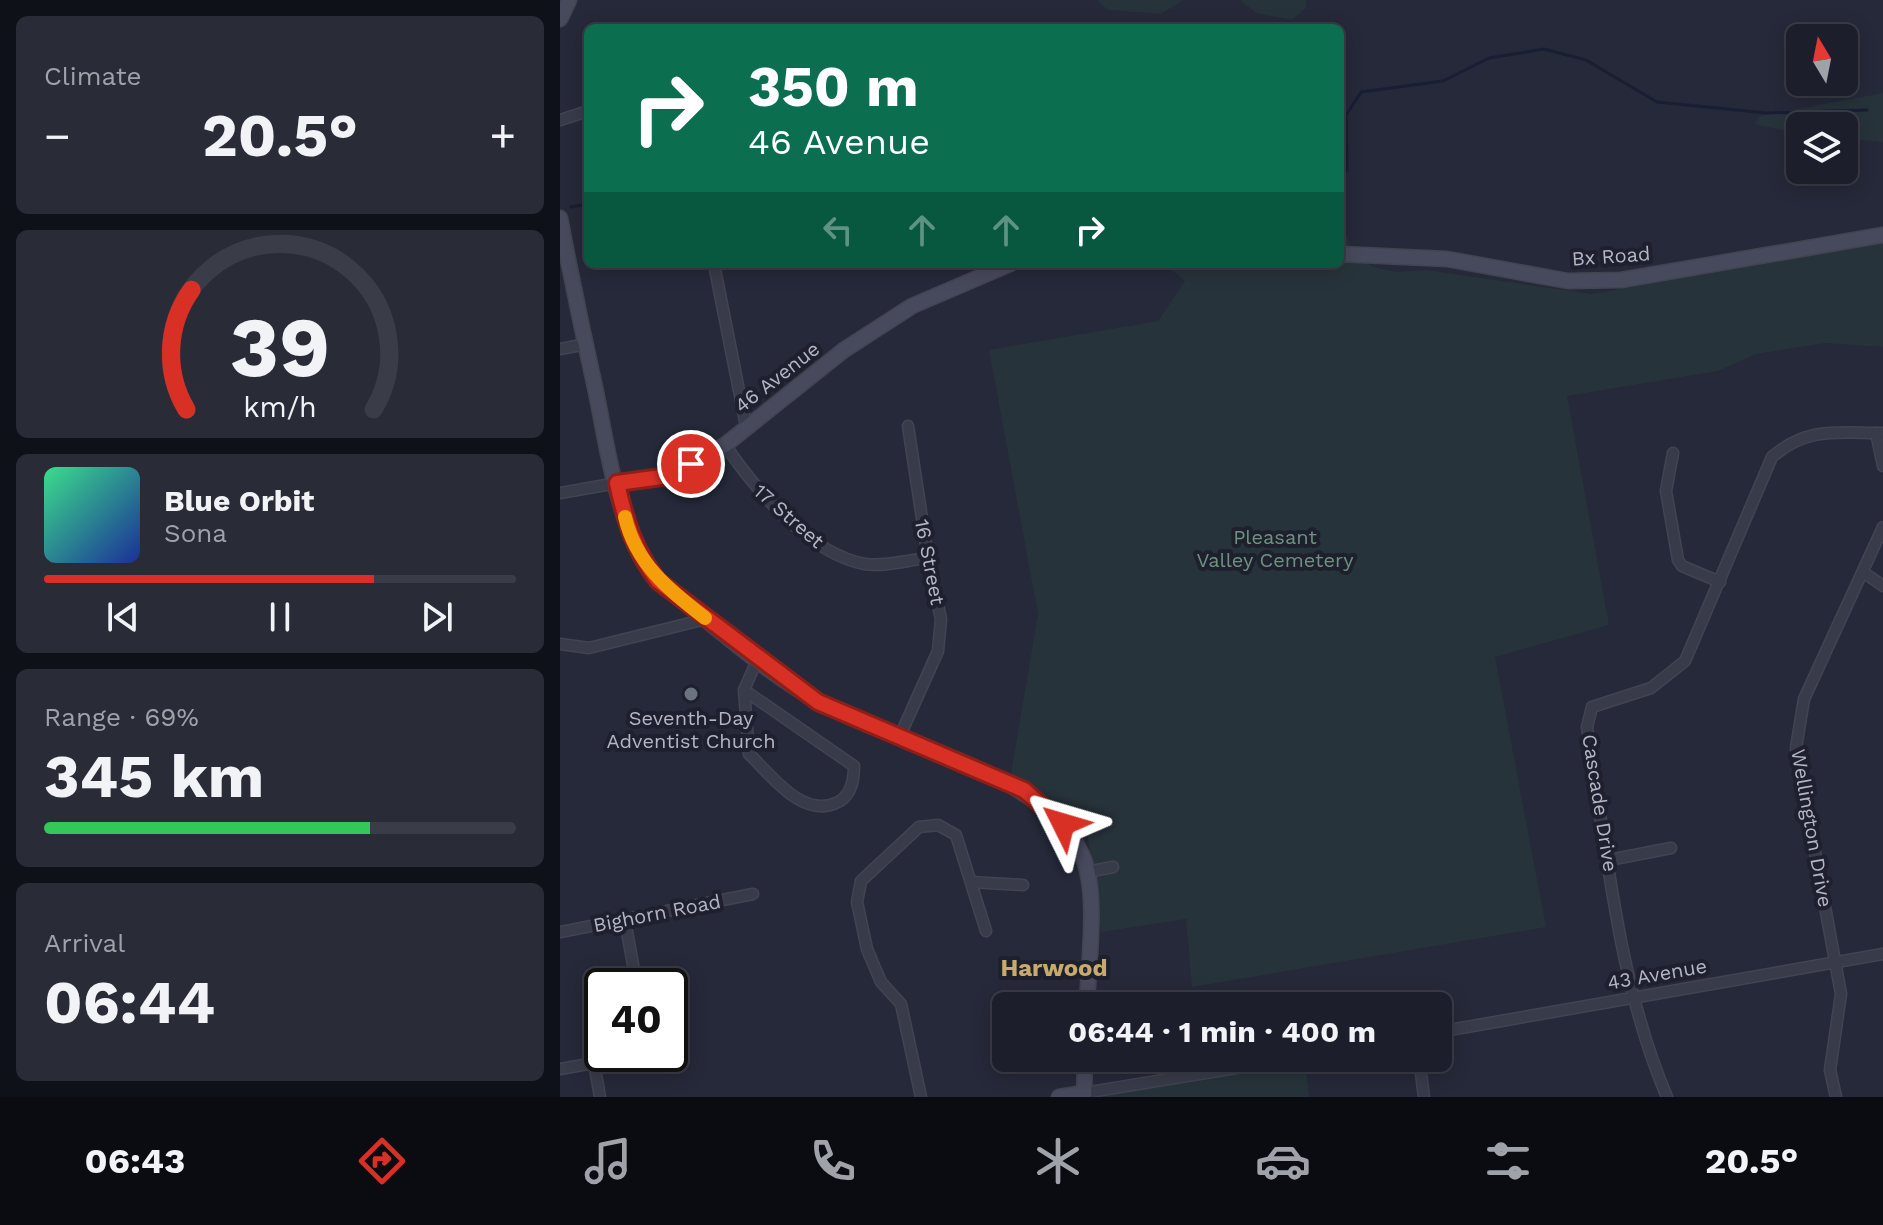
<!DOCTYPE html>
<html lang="en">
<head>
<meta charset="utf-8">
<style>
  body { margin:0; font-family:"Work Sans",sans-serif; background:#292c37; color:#f1f3f6; height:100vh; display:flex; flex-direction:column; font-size:30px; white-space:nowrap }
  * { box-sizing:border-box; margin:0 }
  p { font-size:26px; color:#a0a2a9 }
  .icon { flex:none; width:44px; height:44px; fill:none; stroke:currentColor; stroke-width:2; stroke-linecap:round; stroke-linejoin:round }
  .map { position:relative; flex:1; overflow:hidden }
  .drawer { display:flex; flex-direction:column; gap:16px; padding:16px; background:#0f1118; width:560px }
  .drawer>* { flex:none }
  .banner { position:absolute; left:24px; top:24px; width:760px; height:244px; border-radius:12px; box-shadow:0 4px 20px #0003,0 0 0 2px #3a3d47; background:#0b6e4f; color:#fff; overflow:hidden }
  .needle { width:52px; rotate:350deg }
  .tools { position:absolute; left:1226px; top:24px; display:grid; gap:16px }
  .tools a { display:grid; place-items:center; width:72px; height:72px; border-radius:12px; background:#1c1f2b; box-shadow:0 4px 20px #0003,0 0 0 2px #3a3d47; font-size:40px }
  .speed { position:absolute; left:24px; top:968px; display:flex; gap:16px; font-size:40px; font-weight:700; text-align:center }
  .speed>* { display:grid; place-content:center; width:104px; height:104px; border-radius:50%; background:#1c1f2b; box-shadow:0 4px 20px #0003,0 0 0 2px #3a3d47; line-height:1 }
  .speed .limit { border:4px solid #111; border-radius:12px; background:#fff; color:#111 }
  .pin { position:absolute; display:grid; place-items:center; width:68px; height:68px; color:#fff; margin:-34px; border:4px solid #fff; border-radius:50%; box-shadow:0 2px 8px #0007 }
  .me { position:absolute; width:88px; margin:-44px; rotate:310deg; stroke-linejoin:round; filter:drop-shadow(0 0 6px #0008) }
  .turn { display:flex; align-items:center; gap:28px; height:168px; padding:0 32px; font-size:36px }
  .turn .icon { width:104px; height:104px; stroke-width:2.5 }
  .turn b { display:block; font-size:56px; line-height:68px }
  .lanes { display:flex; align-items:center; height:76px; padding:0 32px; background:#0003; justify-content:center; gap:40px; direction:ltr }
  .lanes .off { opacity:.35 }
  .big { font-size:60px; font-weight:700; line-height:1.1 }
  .drawer .tile { flex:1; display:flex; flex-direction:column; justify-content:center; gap:12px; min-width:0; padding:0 28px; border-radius:12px; background:#292c37 }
  .drawer .dial { align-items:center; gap:0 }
  .dial svg { height:208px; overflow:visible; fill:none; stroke:#3a3d47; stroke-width:7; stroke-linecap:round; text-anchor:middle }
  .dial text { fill:#f1f3f6; stroke:none }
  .song { display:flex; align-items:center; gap:24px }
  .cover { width:96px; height:96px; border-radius:12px; background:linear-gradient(135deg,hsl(150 70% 55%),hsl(230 70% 35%)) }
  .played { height:8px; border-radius:4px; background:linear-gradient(90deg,#d93025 70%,#3a3d47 70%) }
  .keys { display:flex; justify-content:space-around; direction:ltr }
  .heat { display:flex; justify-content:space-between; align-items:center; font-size:44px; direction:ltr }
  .charge { height:12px; border-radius:6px; background:linear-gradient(90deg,#34c759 69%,#3a3d47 0) }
  .trip { position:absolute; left:432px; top:992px; width:460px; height:80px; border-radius:12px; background:#1c1f2b; box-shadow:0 4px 20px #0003,0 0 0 2px #3a3d47; font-weight:700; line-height:80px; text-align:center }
  .tabs { display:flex; height:128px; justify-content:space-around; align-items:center; background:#0b0c11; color:#a0a2a9 }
  .tabs .icon { width:56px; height:56px }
  .tabs .active { color:#d93025 }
  .tabs b { font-size:36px; color:#f1f3f6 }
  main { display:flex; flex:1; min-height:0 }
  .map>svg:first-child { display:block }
  .green { fill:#27333a }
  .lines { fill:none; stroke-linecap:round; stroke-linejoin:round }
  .stream { stroke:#191e35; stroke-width:3 }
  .street-casing { stroke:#424452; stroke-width:13 }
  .secondary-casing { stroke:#424452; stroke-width:17 }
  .street { stroke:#383b49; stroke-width:10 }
  .secondary { stroke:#474a5c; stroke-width:14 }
  .route-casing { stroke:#8d1f18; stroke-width:20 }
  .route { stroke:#d93025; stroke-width:14 }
  .slow { stroke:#f59e0b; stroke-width:14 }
  .worship-dot { fill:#6b7280; stroke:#1e202e; stroke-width:3 }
  .labels { text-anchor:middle; stroke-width:8; stroke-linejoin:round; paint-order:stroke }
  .street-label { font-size:20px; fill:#b4b6c5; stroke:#1e202e }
  .park-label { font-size:20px; fill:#6d937f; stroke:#1e202e }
  .poi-label { font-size:20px; fill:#b4b6c5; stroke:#1e202e }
  .quarter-label { font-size:24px; font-weight:bold; fill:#c8ab6c; stroke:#1e202e }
</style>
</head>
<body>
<main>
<section class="drawer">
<div class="tile"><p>Climate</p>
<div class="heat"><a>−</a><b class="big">20.5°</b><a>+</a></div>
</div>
<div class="tile dial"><svg viewBox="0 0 100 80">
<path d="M14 69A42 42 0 1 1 86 69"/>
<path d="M14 69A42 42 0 0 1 16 23" stroke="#d93025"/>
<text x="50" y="56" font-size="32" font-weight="700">39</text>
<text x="50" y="72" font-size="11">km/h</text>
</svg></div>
<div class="tile">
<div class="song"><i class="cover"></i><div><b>Blue Orbit</b><p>Sona</p></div></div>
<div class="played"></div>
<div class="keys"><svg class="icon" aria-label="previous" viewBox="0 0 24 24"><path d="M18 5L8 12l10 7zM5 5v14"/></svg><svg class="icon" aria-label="pause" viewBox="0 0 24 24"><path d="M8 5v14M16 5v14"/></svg><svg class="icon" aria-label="next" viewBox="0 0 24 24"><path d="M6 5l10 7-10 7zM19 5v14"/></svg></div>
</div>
<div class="tile"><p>Range · 69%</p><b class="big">345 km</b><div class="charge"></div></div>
<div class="tile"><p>Arrival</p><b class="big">06:44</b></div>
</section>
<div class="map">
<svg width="1323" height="1097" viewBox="0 0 1323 1097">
  <rect width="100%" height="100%" fill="#252939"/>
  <g class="green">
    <polygon points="537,0 623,0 601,14 548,10"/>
    <polygon points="680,0 746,0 747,7 732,20 696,13"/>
    <polygon points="1323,93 1323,142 1284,138 1284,126 1240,126 1240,134 1194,124 1200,116"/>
    <polygon points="780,217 793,254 813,267 837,272 866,270 1032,294 1323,243 1323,347 1265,343 1196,354 1158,371 1007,396 1049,625 935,657 986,927 632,987 626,919 541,932 526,825 451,774 478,614 429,350 598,321 625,281 604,264 780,264"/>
    <polygon points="722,1058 745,1058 749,1097 533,1097"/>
  </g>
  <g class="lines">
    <g class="stream">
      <polyline points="780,177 787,170 786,115 801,92 883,81 929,58 984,49 1026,60 1097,102 1207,113 1307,110"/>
      <polyline points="11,207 28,204"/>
    </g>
    <g class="street-casing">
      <g id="street">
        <polyline points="0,120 28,111"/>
        <polyline points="154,264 186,426"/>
        <polyline points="0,349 26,344"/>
        <polyline points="1316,433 1323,466"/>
        <path d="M165 445C196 490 249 554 305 564 324 567 348 560 368 558"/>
        <polyline points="1113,453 1106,491 1118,560 1122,566 1160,582"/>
        <polyline points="0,493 57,483"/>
        <polyline points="1303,572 1323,586"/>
        <polyline points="0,644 29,648 146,619"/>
        <path d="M184 690 294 766C294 781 291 797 276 803 242 818 212 776 189 754L184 690 198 658"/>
        <polyline points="339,738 378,651 381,619 368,558 348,426"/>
        <polyline points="1049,860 1111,848"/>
        <polyline points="527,872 553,867"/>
        <polyline points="411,882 463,885"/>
        <polyline points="65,921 77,986"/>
        <polyline points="0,932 193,894"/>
        <polyline points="878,1032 1323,954"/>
        <polyline points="859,1058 864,1097"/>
        <polyline points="34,1063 40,1097"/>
        <polyline points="0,1069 83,1054"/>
        <polyline points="524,1093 737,1058"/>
        <polyline points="361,1097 341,1004 321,982 307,949 297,902 301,881 359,827 378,825 396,835 426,931"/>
        <path d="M1107 1097C1058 982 1047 851 1027 727L1032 707 1091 688 1125 661 1212 457C1248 426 1279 433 1323 433"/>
        <polyline points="1276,1097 1270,1070 1281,994 1236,748 1244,699 1323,527"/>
      </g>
    </g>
    <g class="secondary-casing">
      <g id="secondary">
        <polyline points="0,19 9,0"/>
        <path d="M0 218C11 276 23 334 36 392 49 456 57 528 98 581 146 619 206 673 259 702 336 745 484 771 522 855 539 893 528 964 527 1006"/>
        <polyline points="780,254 887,259 1008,281 1061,280 1323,235"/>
        <polyline points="57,483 109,476 165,445 284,350 352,306 450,264"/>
        <polyline points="499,1097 524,1093"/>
        <polyline points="524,1097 525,1058"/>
      </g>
    </g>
    <use href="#street" class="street"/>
    <use href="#secondary" class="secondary"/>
  </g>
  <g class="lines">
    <g class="route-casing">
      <path id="route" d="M131 464 109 476 57 483C65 520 74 550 98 581L258 702 464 790 503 824"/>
    </g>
    <use href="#route" class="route"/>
    <path class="slow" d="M65 517C76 564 108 589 145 618"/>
  </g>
  <circle class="worship-dot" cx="131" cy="694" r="8"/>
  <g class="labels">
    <g class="street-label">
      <text transform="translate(1051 256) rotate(-4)" y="7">Bx Road</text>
      <text transform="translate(217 377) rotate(-38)" y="7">46 Avenue</text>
      <text transform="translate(229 516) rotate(41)" y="7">17 Street</text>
      <text transform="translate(370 562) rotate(79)" y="7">16 Street</text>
      <text transform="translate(1040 803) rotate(81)" y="7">Cascade Drive</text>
      <text transform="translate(1252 828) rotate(80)" y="7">Wellington Drive</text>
      <text transform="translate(97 913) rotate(-11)" y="7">Bighorn Road</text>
      <text transform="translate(1097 974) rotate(-10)" y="7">43 Avenue</text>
    </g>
    <g class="park-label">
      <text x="715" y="544">Pleasant<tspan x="715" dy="23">Valley Cemetery</tspan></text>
    </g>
    <g class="poi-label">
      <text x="131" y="725">Seventh-Day<tspan x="131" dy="23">Adventist Church</tspan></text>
    </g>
    <g class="quarter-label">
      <text x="494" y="976">Harwood</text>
    </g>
  </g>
</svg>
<div class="tools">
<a><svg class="needle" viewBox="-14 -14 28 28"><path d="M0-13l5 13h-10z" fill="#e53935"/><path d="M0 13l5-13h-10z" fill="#a0a2a9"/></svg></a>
<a><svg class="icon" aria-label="layers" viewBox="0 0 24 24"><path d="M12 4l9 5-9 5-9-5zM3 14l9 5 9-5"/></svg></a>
</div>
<div class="speed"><div class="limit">40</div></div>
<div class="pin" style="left:131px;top:464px;background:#d93025"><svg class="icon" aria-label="arrive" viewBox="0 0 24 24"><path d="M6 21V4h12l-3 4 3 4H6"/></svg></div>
<svg class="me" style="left:503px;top:824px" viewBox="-20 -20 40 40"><path d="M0-17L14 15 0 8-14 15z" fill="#d93025" stroke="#fff" stroke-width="4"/></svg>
<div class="trip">06:44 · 1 min · 400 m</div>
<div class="banner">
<div class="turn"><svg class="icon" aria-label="right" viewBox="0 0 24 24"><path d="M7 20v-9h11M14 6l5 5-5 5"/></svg><div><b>350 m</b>46 Avenue</div></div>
<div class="lanes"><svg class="icon off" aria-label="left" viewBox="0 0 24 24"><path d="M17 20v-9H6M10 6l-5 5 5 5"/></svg><svg class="icon off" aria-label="ahead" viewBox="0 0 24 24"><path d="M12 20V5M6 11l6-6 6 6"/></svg><svg class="icon off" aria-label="ahead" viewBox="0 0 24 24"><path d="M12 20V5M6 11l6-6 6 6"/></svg><svg class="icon" aria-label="right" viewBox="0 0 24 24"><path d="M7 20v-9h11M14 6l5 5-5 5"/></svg></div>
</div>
</div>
</main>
<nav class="tabs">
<b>06:43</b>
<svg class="icon active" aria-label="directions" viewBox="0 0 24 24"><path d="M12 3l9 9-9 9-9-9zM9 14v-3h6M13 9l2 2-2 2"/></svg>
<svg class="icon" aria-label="music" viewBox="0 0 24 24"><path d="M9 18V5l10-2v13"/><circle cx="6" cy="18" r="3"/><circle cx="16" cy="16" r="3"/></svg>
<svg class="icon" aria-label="phone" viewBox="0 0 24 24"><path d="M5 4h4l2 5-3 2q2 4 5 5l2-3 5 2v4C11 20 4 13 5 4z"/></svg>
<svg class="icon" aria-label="climate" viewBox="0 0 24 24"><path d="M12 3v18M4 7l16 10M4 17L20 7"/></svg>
<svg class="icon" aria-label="car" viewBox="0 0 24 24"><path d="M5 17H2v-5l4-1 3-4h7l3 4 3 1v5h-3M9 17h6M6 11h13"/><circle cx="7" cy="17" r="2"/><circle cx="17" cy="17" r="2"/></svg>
<svg class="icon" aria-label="filters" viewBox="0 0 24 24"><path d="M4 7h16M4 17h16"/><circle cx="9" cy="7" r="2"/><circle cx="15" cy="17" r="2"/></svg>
<b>20.5°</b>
</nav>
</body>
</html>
